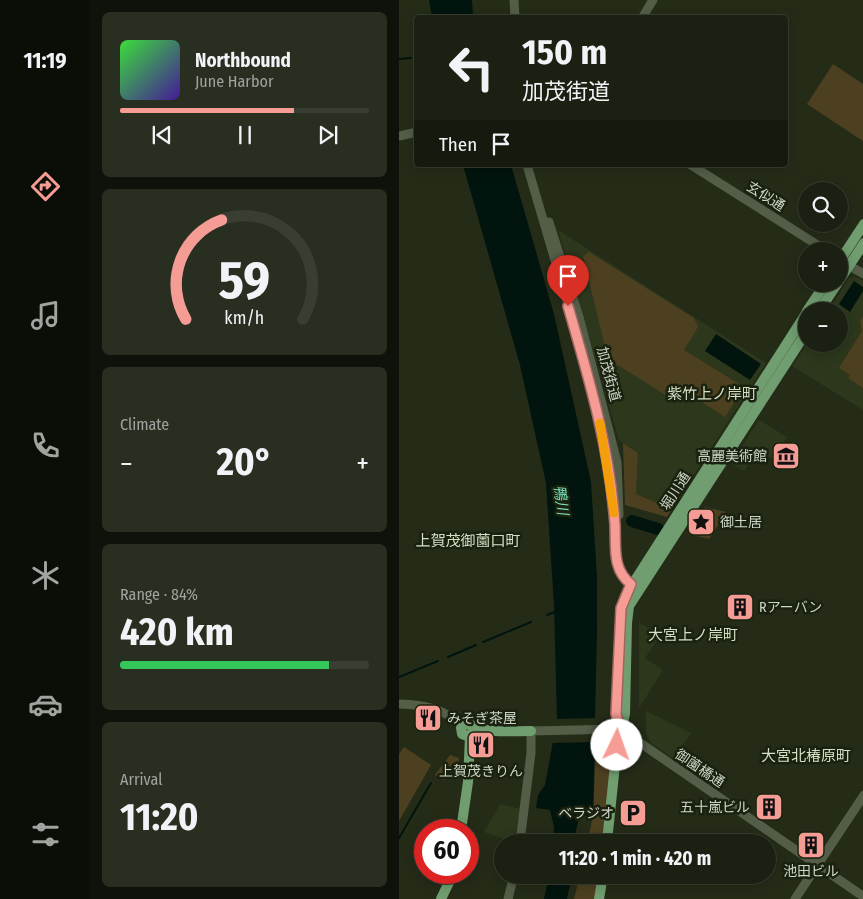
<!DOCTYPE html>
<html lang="en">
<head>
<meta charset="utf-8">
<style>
  body { margin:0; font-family:"Fira Sans Condensed","Noto Sans JP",sans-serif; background:#282e20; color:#f1f3f6; height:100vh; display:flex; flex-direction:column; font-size:19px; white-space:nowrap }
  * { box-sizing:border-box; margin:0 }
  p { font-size:16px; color:#a0a39f }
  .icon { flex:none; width:28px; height:28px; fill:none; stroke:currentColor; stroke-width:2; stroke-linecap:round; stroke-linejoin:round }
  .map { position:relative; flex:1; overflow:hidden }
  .sheet { display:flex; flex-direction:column; gap:12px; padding:12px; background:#0f120a; width:309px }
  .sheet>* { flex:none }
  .top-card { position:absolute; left:15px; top:15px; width:374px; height:152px; border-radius:5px; box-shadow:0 2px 12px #0003,0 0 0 1px #393e32; background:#1b2112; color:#f1f3f6; overflow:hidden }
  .buttons { position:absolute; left:399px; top:182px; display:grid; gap:10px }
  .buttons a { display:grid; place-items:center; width:50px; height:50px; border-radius:50%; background:#1b2112; box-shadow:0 2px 12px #0003,0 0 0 1px #393e32; font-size:25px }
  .speed { position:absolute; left:15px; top:819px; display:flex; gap:10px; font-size:25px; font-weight:700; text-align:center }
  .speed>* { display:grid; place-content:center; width:65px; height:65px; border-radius:50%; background:#1b2112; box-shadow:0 2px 12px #0003,0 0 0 1px #393e32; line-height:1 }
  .speed .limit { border:8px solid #d22; background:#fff; color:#111 }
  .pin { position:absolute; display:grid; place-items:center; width:42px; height:42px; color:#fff; margin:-51px -21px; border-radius:50% 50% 50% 0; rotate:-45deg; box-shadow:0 0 5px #0007 }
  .pin .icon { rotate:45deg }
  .me { position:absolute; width:55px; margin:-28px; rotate:3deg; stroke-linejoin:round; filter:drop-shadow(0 0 4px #0008) }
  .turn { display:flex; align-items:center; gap:18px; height:105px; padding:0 25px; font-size:22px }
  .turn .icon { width:65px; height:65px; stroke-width:2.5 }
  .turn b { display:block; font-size:35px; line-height:42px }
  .then { display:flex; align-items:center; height:48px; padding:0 25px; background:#0003; gap:10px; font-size:19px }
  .big { font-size:38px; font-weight:700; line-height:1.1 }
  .sheet .tile { flex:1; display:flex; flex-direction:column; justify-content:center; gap:8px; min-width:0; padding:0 18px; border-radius:8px; background:#282e20 }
  .sheet .dial { align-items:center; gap:0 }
  .dial svg { height:130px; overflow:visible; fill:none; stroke:#393e32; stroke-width:7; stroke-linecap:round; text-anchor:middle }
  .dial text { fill:#f1f3f6; stroke:none }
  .song { display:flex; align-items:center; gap:15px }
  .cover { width:60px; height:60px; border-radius:8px; background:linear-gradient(135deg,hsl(120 70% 55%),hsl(260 70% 35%)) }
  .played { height:5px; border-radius:2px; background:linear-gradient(90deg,#f59c95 70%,#393e32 70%) }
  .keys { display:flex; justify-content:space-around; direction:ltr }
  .heat { display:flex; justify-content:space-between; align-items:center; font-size:28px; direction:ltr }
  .charge { height:8px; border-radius:4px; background:linear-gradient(90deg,#34c759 84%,#393e32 0) }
  .trip { position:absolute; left:95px; top:834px; width:282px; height:50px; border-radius:25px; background:#1b2112; box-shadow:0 2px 12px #0003,0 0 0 1px #393e32; font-weight:700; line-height:50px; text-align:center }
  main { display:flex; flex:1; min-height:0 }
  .menu { display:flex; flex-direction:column; width:90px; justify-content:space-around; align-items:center; background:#0b0d07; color:#a0a39f }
  .menu .icon { width:35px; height:35px }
  .menu .active { color:#f59c95 }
  .menu b { font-size:22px; color:#f1f3f6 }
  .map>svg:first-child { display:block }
  .built { fill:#2c371c }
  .green { fill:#4d4020 }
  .water { fill:#01140d }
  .pier { fill:#242c18 }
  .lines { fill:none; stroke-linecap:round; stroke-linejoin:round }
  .stream { stroke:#01140d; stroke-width:2 }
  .river { stroke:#01140d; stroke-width:12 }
  .secondary { stroke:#535d47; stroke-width:9 }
  .primary { stroke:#709e70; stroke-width:10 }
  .route-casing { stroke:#9f6561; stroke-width:12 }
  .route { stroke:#f59c95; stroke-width:9 }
  .slow { stroke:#f59e0b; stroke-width:9 }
  .labels { text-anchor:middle; stroke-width:5; stroke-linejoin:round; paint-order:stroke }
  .street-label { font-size:14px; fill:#ced4c7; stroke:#1a220f }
  .poi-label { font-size:14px; fill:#ced4c7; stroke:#1a220f; text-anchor:end }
  .neighbourhood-label { font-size:15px; fill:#d4dfc6; stroke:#1a220f }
  .water-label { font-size:15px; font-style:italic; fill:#76dbb7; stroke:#1a220f }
</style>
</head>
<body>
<main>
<nav class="menu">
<b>11:19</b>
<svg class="icon active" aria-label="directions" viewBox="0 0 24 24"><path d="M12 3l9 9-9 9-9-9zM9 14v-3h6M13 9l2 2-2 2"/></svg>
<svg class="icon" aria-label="music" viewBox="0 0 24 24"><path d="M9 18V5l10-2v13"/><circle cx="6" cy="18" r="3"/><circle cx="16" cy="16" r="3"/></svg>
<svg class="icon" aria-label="phone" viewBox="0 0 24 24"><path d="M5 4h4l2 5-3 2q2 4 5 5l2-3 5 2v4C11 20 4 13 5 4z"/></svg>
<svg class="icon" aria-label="climate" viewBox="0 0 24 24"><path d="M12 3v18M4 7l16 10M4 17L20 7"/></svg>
<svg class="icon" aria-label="car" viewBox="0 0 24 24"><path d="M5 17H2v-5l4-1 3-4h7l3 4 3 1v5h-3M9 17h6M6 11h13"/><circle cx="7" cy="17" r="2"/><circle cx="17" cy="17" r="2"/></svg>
<svg class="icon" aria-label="filters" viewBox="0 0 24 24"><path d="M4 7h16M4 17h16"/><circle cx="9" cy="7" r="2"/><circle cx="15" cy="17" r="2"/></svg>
</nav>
<section class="sheet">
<div class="tile">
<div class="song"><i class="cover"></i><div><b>Northbound</b><p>June Harbor</p></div></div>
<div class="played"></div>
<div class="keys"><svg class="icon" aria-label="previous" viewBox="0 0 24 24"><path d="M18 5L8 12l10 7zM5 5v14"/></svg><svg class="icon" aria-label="pause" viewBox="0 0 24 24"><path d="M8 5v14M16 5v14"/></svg><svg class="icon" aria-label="next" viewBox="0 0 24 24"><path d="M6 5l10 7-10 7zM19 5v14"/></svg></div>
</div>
<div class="tile dial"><svg viewBox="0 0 100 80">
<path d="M14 69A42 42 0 1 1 86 69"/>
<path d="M14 69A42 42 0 0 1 36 8" stroke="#f59c95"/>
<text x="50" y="56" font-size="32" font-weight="700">59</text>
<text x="50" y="72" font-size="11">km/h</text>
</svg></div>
<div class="tile"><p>Climate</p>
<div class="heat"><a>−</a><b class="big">20°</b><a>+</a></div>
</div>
<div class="tile"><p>Range · 84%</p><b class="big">420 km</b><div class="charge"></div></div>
<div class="tile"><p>Arrival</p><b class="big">11:20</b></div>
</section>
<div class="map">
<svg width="465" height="899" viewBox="0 0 465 899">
  <rect width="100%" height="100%" fill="#242c18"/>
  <g class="built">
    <polygon points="159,230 367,363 273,509 237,494 239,453 220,440"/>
    <polygon points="457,277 464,281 464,410 393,366 408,344 440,344 440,311 429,311 450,278"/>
    <polygon points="360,420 388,437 374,459 359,449 345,471 332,463"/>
    <polygon points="240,622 261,636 246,658 264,670 240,708"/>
    <polygon points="247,711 292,733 274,758 252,743 247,734"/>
    <polygon points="101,804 121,809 115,842 85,832"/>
  </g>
  <g class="green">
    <polygon points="434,64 464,84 464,141 408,104"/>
    <polygon points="190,252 295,318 299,327 285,350 345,387 326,417 281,388 273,399 209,359 184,256"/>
    <polygon points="464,316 465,388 464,388 449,378 451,375 440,368 463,331 461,322"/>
    <polygon points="224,443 239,453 237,494 273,509 268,517 226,505"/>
    <polygon points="306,507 327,512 310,539 289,534"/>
    <polygon points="197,745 215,747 206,842 188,842 194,817"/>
    <polygon points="5,747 32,765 0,821 0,754"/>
    <polygon points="51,755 60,758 58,772 53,765 46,771 50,777 45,780 36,775"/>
    <polygon points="181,875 201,875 197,899 175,899"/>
  </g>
  <g class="water">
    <polygon points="30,0 73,0 74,17 33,17"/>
    <polygon points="64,165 112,165 155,314 192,482 198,577 198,629 194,817 181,815 174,842 154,842 155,827 151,810 137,808 139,795 146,785 158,720 155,605 147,483 121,365"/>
    <polygon points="455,281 464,287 464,291 451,312 440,304"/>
    <polygon points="317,334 362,364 351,380 306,351"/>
    <polygon points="150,875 173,875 168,899 145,899"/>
  </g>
  <polygon class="pier" points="200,718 199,742 151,743 155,719"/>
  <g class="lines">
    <g class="stream">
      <polyline points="0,59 12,58"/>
      <polyline points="148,615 158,611"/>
      <polyline points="84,642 132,622"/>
      <polyline points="49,657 77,645"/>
      <polyline points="0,677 39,661"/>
      <polyline points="0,838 32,783"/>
    </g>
    <polyline class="river" points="233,521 259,529"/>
    <g class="secondary">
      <polyline points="115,0 116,18"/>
      <polyline points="243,18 254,0"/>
      <polyline points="0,136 18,132"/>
      <polyline points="128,165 195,393 210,477 219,569 224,578 238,586"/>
      <polyline points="292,165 428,251"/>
      <polyline points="150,222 180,317 210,431 218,462 220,515"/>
      <polyline points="445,263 465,274"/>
      <path d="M0 704C27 705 42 708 64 725"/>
      <polyline points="121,842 132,753 132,731 221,729 465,897"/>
      <polyline points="109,899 115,875"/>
      <polyline points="396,899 465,795"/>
    </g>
    <g class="primary">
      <polyline points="440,262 465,224"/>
      <polyline points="440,281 465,243"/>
      <polyline points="408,311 426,284"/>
      <polyline points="420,311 438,284"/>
      <polyline points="221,729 217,714 222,608 226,596 408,312"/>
      <path d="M71 737 63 734 62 728 64 725 70 724C86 734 112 731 132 731"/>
      <polyline points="62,830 69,782 71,737 75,728"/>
      <polyline points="208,842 218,745 226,714 228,623 230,606 408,331"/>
      <polyline points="42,899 55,872"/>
      <polyline points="200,899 204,875"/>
    </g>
  </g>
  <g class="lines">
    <g class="route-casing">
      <path id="route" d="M169 306C190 378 211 450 216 525 217 547 213 570 232 584L222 608 217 714 221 729 218 745"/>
    </g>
    <use href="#route" class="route"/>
    <polyline class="slow" points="201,423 215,513"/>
  </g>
  <defs>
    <g id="museum-square" transform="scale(1.4375)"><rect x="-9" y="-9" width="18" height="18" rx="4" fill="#f59c95" stroke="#1a220f"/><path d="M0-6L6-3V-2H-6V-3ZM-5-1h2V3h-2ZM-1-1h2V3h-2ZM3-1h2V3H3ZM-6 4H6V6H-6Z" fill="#111"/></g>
    <g id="sight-square" transform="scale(1.4375)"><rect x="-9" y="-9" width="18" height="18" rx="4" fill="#f59c95" stroke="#1a220f"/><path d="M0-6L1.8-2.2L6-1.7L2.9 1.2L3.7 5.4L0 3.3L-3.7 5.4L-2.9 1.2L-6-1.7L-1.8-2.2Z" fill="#111"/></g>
    <g id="building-square" transform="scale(1.4375)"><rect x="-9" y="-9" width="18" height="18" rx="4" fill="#f59c95" stroke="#1a220f"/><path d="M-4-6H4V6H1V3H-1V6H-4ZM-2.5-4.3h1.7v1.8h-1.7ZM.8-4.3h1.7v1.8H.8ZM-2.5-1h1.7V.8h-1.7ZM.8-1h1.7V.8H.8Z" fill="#111"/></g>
    <g id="restaurant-square" transform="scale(1.4375)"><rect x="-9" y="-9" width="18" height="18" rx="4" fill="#f59c95" stroke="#1a220f"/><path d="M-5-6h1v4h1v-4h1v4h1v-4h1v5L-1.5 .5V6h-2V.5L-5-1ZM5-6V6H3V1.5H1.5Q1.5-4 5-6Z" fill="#111"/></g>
    <g id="parking-square" transform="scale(1.4375)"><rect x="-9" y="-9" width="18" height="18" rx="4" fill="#f59c95" stroke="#1a220f"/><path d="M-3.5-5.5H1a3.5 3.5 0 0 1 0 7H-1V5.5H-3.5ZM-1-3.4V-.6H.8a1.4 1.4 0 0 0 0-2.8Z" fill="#111"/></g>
  </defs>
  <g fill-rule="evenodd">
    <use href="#museum-square" x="387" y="456"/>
    <use href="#sight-square" x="302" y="522"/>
    <use href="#building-square" x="341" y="607"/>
    <use href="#restaurant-square" x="29" y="718"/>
    <use href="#restaurant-square" x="82" y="745"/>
    <use href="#building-square" x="370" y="807"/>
    <use href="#parking-square" x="234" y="813"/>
    <use href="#building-square" x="412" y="845"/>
  </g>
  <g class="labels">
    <g class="street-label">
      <text transform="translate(367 196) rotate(32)" y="5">玄似通</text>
      <text transform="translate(210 374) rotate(75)" y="5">加茂街道</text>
      <text transform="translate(276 491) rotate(-57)" y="5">堀川通</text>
      <text transform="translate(301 768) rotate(34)" y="5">御薗橋通</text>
    </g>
    <g class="poi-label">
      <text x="368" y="461">高麗美術館</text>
      <text x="321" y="527" text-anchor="start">御土居</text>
      <text x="360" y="612" text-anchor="start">Rアーバン</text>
      <text x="48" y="723" text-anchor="start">みそぎ茶屋</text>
      <text x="82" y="776" text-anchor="middle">上賀茂きりん</text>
      <text x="351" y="812">五十嵐ビル</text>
      <text x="215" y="818">ベラジオ</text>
      <text x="412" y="876" text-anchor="middle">池田ビル</text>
    </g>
    <g class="neighbourhood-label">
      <text x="313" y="399">紫竹上ノ岸町</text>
      <text x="69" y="546">上賀茂御薗口町</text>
      <text x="294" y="640">大宮上ノ岸町</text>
      <text x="407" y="761">大宮北椿原町</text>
    </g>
    <g class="water-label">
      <text transform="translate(162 500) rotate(82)" y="5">鴨川</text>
    </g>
  </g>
</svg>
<div class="buttons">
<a><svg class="icon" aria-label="search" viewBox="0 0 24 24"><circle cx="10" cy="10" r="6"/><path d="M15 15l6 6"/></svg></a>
<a>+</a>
<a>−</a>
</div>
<div class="speed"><div class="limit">60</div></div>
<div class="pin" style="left:169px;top:306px;background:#d93025"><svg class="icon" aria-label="arrive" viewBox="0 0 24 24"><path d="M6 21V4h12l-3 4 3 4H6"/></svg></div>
<svg class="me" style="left:218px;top:745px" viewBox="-20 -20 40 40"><circle r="19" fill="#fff"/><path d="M0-13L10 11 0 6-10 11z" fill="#f59c95"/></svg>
<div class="trip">11:20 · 1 min · 420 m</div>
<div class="top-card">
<div class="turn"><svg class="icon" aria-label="left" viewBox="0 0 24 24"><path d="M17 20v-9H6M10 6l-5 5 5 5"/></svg><div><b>150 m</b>加茂街道</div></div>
<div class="then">Then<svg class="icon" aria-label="arrive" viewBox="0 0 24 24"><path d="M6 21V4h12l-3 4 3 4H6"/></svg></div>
</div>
</div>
</main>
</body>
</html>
